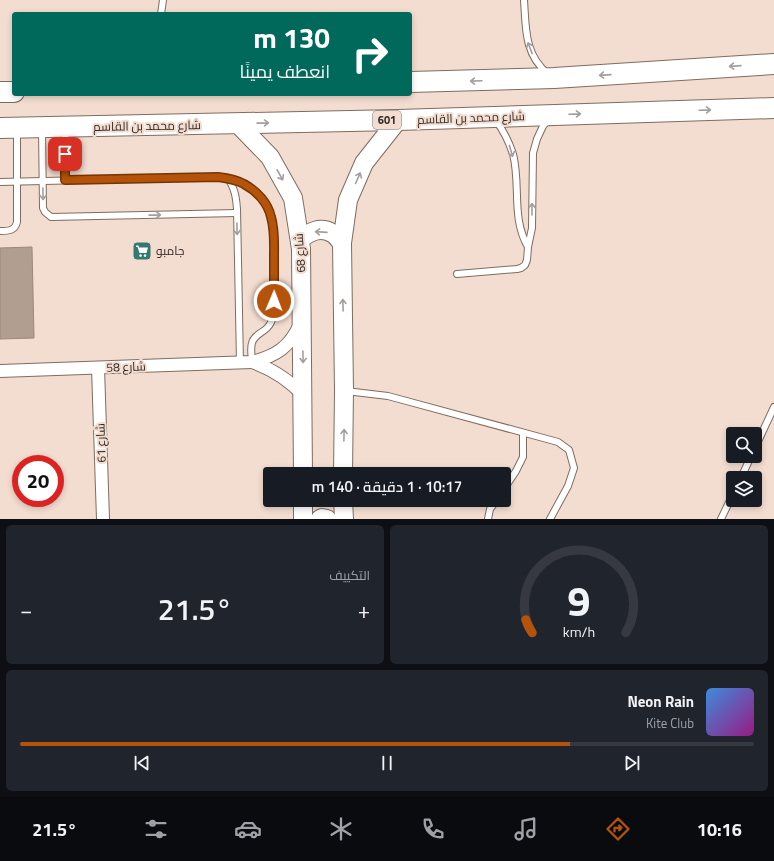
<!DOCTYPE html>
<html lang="ar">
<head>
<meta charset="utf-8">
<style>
  body { margin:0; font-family:"Titillium Web",Cairo,sans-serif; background:#20242c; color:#f1f3f6; direction:rtl; height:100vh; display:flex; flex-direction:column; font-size:15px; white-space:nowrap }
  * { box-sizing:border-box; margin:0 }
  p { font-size:13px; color:#9ea1a6 }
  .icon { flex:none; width:22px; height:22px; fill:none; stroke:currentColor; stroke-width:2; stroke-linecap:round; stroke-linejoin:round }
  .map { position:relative; height:519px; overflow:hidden; direction:ltr }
  .panel { display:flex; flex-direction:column; gap:6px; padding:6px; background:#0d0f14; flex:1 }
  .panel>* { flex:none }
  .banner { position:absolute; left:12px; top:12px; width:400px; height:84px; border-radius:4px; box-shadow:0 2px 6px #0003; direction:rtl; background:#00695c; color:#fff; overflow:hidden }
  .tools { position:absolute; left:726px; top:427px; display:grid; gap:8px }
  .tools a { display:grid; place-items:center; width:36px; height:36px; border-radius:4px; background:#171b24; box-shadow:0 2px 6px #0003; font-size:20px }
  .speed { position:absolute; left:12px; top:455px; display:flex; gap:8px; font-size:20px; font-weight:700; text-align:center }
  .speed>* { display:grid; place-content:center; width:52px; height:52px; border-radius:50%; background:#171b24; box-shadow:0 2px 6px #0003; line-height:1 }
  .speed .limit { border:6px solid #d22; background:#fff; color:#111 }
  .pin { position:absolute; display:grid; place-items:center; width:34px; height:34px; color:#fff; margin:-17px; border-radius:8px; box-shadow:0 2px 6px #0006 }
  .me { position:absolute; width:44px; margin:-22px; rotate:1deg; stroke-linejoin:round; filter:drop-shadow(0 0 3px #0008) }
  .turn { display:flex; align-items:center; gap:14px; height:84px; padding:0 16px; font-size:18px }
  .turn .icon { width:52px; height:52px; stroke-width:2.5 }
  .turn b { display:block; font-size:28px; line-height:34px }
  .big { font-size:30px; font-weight:600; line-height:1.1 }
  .panel .tile { flex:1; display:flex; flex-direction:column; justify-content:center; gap:6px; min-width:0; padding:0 14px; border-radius:6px; background:#20242c }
  .panel .dial { align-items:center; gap:0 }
  .dial svg { height:104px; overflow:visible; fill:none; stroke:#363941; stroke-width:7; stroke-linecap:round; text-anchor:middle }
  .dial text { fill:#f1f3f6; stroke:none }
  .song { display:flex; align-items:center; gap:12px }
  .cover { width:48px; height:48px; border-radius:6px; background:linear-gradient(135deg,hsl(210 70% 55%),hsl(310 70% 35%)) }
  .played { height:4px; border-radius:2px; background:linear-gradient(90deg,#b45309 75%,#363941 75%) }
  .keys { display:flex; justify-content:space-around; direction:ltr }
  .heat { display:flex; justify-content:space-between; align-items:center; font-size:22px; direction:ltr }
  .panel .tiles { flex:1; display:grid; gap:6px; grid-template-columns:1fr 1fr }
  .tile:last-child { grid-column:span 2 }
  .trip { position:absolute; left:263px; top:467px; width:248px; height:40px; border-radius:4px; background:#171b24; box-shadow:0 2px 6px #0003; font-weight:600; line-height:40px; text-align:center; direction:rtl }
  .dock { display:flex; height:64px; justify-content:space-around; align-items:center; background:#090b0e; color:#9ea1a6 }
  .dock .icon { width:28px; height:28px }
  .dock .active { color:#b45309 }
  .dock b { font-size:18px; color:#f1f3f6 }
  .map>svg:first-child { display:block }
  .building { fill:#b19e90; stroke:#9a887a }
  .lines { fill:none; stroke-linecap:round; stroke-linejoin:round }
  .lane-casing { stroke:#7f6c60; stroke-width:8 }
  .street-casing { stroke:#7f6c60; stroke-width:14 }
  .secondary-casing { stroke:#7f6c60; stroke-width:20 }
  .primary-casing { stroke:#7f6c60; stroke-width:22 }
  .lane { stroke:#fff; stroke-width:6 }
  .street { stroke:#fff; stroke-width:12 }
  .secondary { stroke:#fff; stroke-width:18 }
  .primary { stroke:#fff; stroke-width:20 }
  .oneway { stroke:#a29f9c }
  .route-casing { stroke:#753606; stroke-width:10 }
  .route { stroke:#b45309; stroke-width:7 }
  .labels { text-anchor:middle; stroke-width:4; stroke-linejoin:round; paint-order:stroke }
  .shield { fill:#f3ddd0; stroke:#6b5f58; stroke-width:1 }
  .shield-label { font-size:11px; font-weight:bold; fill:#312924 }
  .street-label { font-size:12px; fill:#312924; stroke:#f3ddd0 }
  .poi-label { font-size:12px; fill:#312924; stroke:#f3ddd0; text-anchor:start }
</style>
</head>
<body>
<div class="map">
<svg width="774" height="519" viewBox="0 0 774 519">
  <rect width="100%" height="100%" fill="#f3ddd0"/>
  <polygon class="building" points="32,247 34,338 0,339 0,248"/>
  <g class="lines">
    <g class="lane-casing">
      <g id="lane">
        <path d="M524 0C526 28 524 54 548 74"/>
        <polyline points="161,14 163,0"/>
        <path d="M496 121C504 131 509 142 513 154 521 185 511 218 528 247"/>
        <polyline points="42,129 43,208 45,212 51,217 237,213"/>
        <path d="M228 178C235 190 236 196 237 209L240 363"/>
        <polyline points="65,180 65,130"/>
        <path d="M0 182 218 177 228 178 244 183 257 193 266 205 271 216 274 239 273 316C272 321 271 324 267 328 262 333 254 335 252 343 250 349 252 356 252 362"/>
        <path d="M0 231C8 231 15 231 17 222V129"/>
        <polyline points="457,274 517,269 521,268 525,265 527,260 528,247 532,228 533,153 537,139 543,126 549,119"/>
        <polyline points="346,391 388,396 558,442 569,450 574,468 568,486 550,519"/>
        <polyline points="755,448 774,407"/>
        <polyline points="741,478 751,456"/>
        <polyline points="504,489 516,471 523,457 523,433"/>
        <polyline points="488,519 490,509 497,500"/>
        <polyline points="721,519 733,494"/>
      </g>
    </g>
    <g class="street-casing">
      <g id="street">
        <path d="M252 362C272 369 288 379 303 395"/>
        <polyline points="98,368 103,519"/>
        <path d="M0 371 252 362C276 356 290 347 300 324"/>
      </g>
    </g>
    <g class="secondary-casing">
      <g id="secondary">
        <polyline points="238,124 270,157 293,198 301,249 303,474"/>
        <path d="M300 239C310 232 320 226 332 233 336 235 339 240 342 243"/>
        <polyline points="343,474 344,390 342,243 348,200 364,163 398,120"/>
        <polyline points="343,500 344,519"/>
        <polyline points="303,519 303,500"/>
        <polyline points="320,519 322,518 327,519"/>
      </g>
    </g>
    <g class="primary-casing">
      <g id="primary">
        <polyline points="410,82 554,78 774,64"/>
        <polyline points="0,92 14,92"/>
        <polyline points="0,128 398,120 774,108"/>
      </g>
    </g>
    <use href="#lane" class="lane"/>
    <use href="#street" class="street"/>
    <use href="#secondary" class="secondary"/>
    <use href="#primary" class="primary"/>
  </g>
  <defs><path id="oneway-shaft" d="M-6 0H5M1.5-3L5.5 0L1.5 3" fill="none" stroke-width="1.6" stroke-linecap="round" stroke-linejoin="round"/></defs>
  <g class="oneway">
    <use href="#oneway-shaft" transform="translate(530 48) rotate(-111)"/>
    <use href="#oneway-shaft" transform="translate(735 66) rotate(176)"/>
    <use href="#oneway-shaft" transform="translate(605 75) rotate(176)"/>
    <use href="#oneway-shaft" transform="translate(476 81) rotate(178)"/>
    <use href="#oneway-shaft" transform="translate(705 110) rotate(-2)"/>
    <use href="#oneway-shaft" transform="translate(575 114) rotate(-2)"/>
    <use href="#oneway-shaft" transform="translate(263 123) rotate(-1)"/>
    <use href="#oneway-shaft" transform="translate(511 151) rotate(74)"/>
    <use href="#oneway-shaft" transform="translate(280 175) rotate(61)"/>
    <use href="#oneway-shaft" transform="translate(358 178) rotate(-66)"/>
    <use href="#oneway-shaft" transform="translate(43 194) rotate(89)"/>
    <use href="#oneway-shaft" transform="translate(532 209) rotate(-90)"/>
    <use href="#oneway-shaft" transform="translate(155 215) rotate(-1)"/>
    <use href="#oneway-shaft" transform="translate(237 229) rotate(89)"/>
    <use href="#oneway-shaft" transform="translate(321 232) rotate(-176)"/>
    <use href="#oneway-shaft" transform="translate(343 305) rotate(-91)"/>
    <use href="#oneway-shaft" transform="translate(303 357) rotate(89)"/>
    <use href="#oneway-shaft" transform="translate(344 435) rotate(-89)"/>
  </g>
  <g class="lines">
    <g class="route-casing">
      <path id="route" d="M65 154V180L218 177C226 178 237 180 244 184 257 191 268 203 271 217 275 230 274 244 274 257 274 272 274 286 274 301"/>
    </g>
    <use href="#route" class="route"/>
  </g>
  <defs>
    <g id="supermarket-square" transform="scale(1)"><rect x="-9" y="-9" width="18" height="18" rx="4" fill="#337970" stroke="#f3ddd0"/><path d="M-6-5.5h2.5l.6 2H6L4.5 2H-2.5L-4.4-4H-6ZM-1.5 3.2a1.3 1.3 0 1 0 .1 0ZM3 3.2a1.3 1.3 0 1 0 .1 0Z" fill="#fff"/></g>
  </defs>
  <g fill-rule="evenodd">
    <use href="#supermarket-square" x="142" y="251"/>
  </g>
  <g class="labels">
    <rect class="shield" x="373" y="111" width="28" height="18" rx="3"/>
    <g class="shield-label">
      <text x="387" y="124">601</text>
    </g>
    <g class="street-label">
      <text transform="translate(471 118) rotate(-2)" y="4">شارع محمد بن القاسم</text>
      <text transform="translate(147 126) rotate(-1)" y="4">شارع محمد بن القاسم</text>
      <text transform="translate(300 253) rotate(-94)" y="4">شارع 68</text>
      <text transform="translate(126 367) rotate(-2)" y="4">شارع 58</text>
      <text transform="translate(101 443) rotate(-92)" y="4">شارع 61</text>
    </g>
    <g class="poi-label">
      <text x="156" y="255">جامبو</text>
    </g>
  </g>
</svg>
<div class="tools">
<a><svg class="icon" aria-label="search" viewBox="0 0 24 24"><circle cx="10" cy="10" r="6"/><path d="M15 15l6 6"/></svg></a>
<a><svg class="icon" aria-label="layers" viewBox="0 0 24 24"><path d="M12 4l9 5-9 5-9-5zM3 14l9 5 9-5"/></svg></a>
</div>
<div class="speed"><div class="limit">20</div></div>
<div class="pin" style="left:65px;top:154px;background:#d93025"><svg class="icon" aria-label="arrive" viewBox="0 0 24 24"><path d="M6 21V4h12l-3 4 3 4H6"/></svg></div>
<svg class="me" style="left:274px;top:301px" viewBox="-20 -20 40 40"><circle r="17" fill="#b45309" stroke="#fff" stroke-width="3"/><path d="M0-11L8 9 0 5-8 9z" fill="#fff"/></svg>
<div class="trip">10:17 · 1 دقيقة · 140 m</div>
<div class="banner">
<div class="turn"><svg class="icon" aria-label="right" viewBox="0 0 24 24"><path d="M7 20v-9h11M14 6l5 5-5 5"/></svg><div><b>130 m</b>انعطف يمينًا</div></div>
</div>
</div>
<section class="panel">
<div class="tiles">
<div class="tile dial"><svg viewBox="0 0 100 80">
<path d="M14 69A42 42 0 1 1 86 69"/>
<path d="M14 69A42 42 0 0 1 9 59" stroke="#b45309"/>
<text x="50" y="56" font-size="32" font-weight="700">9</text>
<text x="50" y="72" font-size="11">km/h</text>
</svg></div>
<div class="tile"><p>التكييف</p>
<div class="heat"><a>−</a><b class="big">21.5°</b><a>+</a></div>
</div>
<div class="tile">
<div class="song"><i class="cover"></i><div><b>Neon Rain</b><p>Kite Club</p></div></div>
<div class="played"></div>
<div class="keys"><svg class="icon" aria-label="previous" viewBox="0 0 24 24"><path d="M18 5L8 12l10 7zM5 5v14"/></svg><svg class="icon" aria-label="pause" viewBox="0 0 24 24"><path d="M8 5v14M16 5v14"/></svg><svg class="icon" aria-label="next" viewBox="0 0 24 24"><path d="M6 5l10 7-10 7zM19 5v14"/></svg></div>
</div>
</div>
</section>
<nav class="dock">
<b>10:16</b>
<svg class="icon active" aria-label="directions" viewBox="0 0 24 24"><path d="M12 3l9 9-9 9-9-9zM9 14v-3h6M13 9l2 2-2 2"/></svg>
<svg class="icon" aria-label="music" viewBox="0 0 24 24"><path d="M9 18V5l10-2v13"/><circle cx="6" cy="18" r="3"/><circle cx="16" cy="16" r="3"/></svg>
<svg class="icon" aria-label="phone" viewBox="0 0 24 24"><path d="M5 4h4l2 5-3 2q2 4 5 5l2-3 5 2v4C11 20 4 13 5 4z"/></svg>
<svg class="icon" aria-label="climate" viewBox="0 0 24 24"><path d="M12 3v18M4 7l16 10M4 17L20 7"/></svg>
<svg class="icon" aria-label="car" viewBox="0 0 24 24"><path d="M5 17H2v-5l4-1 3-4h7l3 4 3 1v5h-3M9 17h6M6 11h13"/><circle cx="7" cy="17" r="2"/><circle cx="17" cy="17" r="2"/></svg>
<svg class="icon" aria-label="filters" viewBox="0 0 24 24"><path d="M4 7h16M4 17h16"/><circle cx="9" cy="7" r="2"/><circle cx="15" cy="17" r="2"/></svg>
<b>21.5°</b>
</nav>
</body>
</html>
